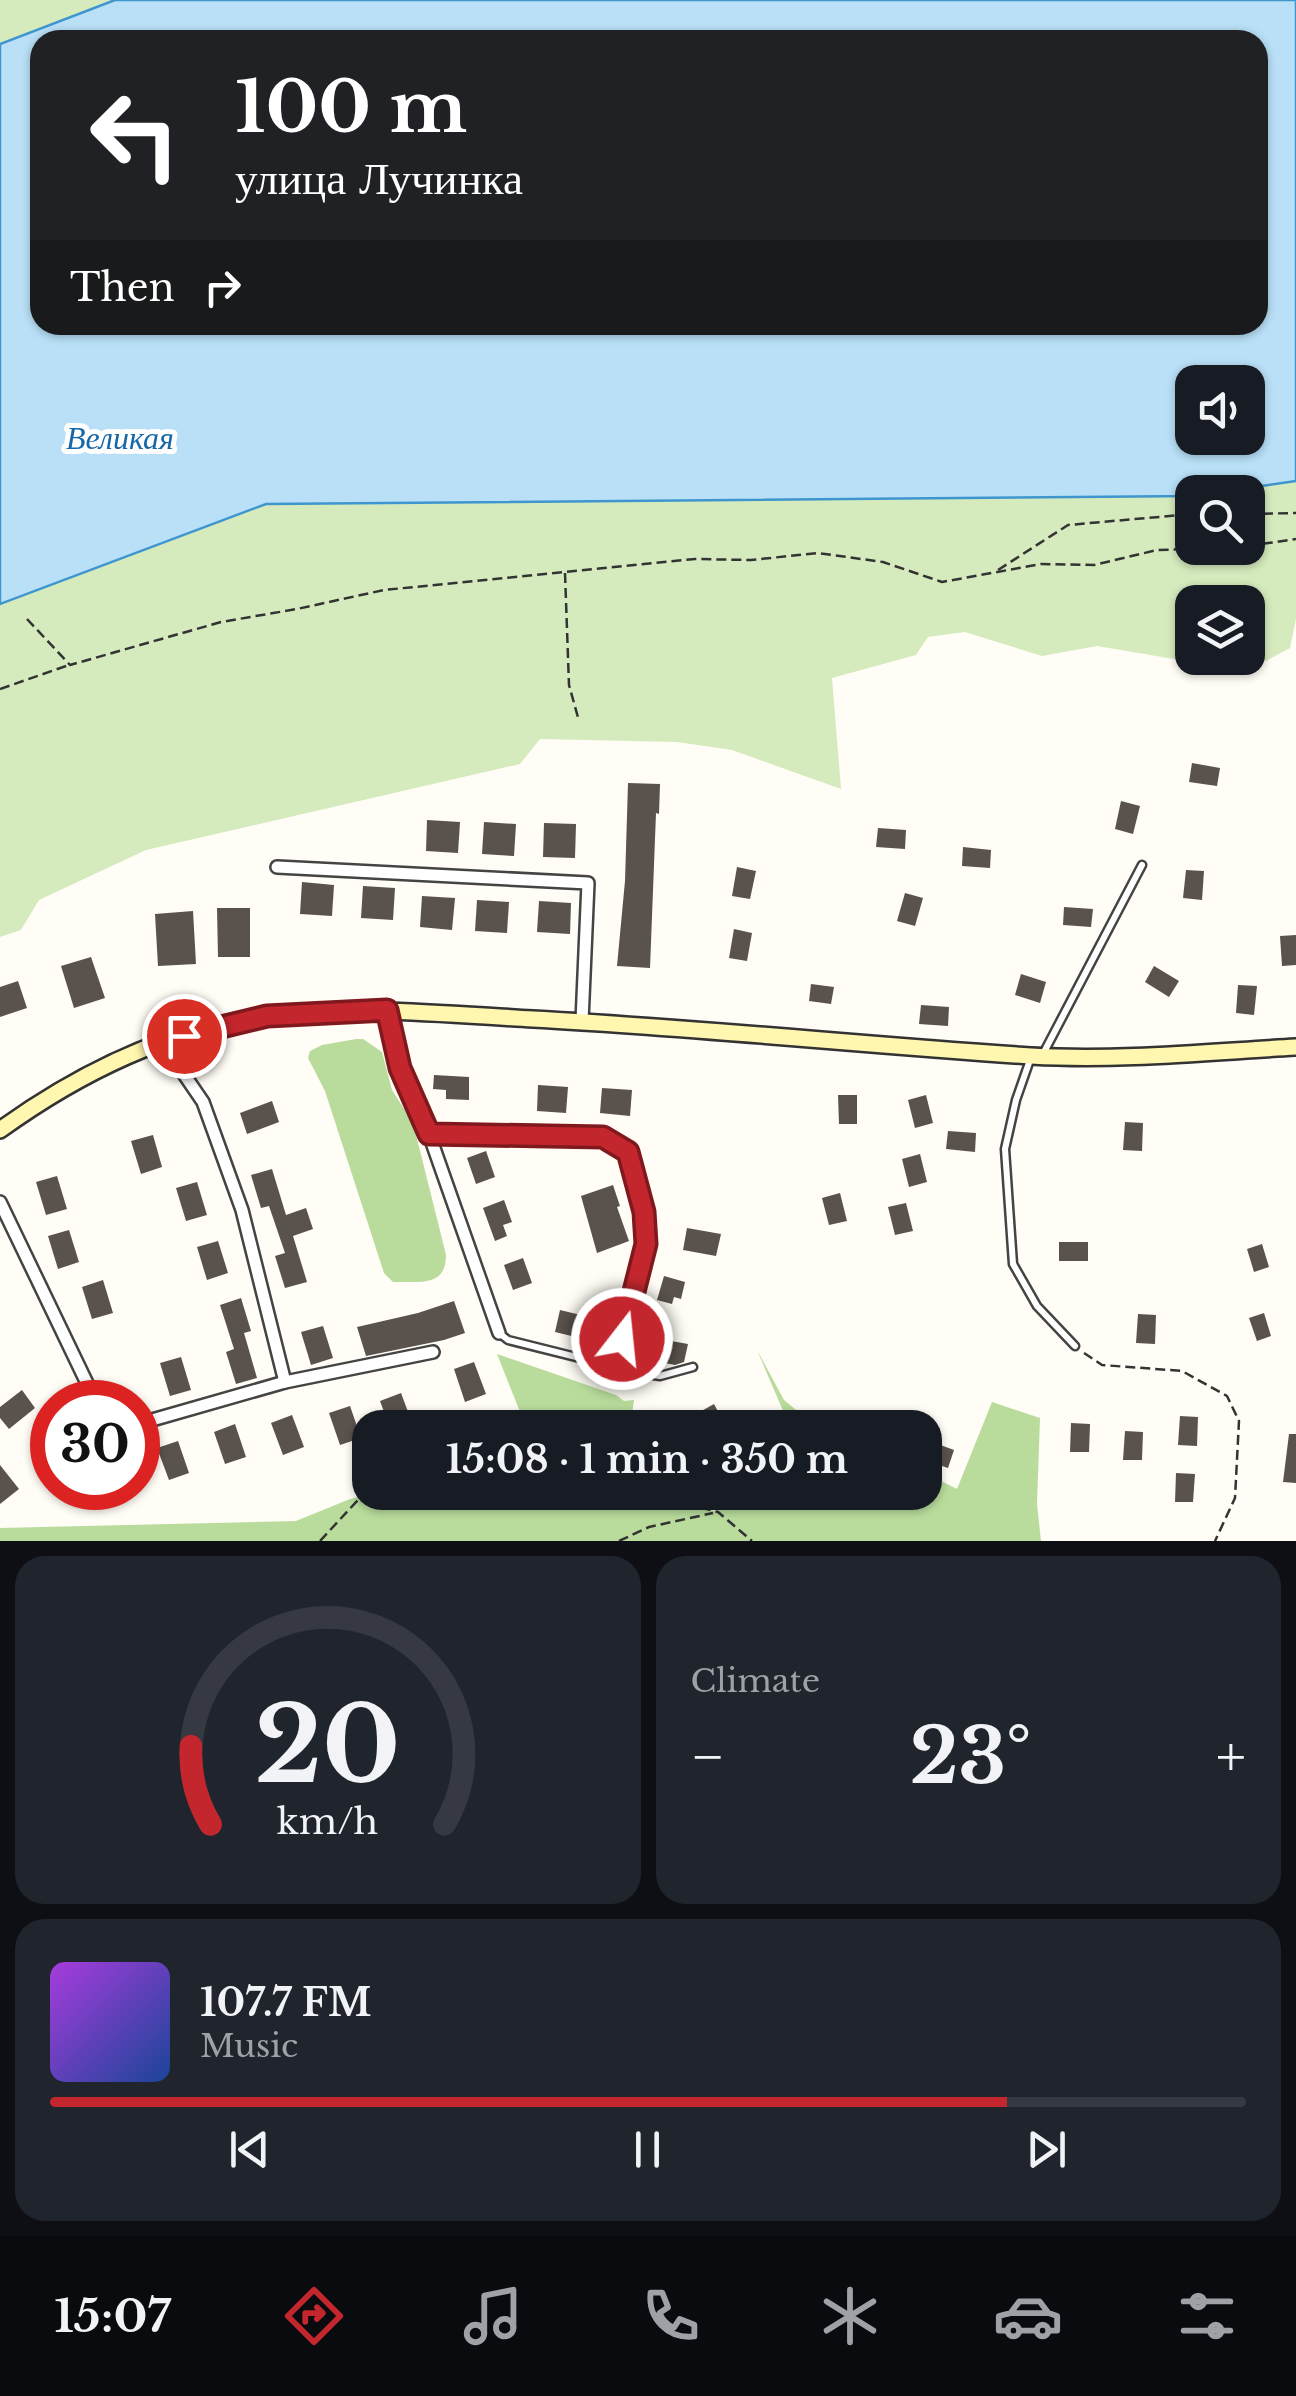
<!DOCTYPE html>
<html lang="en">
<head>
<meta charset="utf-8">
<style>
  body { margin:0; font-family:"Libre Baskerville",serif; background:#20242c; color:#f1f3f6; height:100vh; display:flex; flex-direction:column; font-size:38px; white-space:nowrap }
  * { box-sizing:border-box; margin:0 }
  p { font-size:32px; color:#9ea1a6 }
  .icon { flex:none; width:55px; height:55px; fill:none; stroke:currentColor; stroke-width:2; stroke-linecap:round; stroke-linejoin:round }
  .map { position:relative; height:1541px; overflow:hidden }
  .drawer { display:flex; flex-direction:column; gap:15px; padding:15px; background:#0d0f14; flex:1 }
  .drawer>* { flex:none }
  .guide { position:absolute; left:30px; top:30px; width:1238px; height:305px; border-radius:30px; box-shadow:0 2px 8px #0004; background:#202124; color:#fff; overflow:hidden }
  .tools { position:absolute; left:1175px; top:365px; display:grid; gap:20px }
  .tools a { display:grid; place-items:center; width:90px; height:90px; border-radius:20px; background:#171b24; box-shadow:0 2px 8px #0004; font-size:50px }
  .speed { position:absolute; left:30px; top:1380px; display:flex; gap:20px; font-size:50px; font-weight:700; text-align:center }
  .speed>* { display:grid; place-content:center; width:130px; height:130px; border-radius:50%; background:#171b24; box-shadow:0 2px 8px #0004; line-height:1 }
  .speed .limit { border:15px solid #d22; background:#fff; color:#111 }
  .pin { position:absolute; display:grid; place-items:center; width:85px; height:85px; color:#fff; margin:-42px; border:5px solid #fff; border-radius:50%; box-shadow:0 2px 10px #0007 }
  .me { position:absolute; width:110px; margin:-55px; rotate:16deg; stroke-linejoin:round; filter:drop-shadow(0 0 8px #0008) }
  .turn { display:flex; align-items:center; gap:35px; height:210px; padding:0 40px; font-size:45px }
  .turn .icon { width:130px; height:130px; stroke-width:2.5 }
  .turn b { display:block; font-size:70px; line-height:85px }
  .then { display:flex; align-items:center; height:95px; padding:0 40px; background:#0003; gap:20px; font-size:38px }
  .big { font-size:75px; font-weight:800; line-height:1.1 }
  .drawer .card { flex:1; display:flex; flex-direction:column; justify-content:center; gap:15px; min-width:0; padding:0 35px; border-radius:30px; background:#20242c }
  .drawer .dial { align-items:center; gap:0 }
  .dial svg { height:260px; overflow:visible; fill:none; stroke:#363941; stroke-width:7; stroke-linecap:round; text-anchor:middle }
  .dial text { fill:#f1f3f6; stroke:none }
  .song { display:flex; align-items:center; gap:30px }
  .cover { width:120px; height:120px; border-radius:15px; background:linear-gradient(135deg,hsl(280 70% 55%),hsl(220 70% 35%)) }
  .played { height:10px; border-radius:5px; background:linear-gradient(90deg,#c4262e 80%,#363941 80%) }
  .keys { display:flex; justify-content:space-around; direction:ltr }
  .heat { display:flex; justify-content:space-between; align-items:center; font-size:55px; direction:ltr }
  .drawer .tiles { flex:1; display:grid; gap:15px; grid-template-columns:1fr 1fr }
  .card:last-child { grid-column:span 2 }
  .trip { position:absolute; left:352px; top:1410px; width:590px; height:100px; border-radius:30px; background:#171b24; box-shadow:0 2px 8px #0004; font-weight:800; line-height:100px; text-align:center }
  .dock { display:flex; height:160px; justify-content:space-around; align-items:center; background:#090b0e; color:#9ea1a6 }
  .dock .icon { width:70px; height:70px }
  .dock .selected { color:#c4262e }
  .dock b { font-size:45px; color:#f1f3f6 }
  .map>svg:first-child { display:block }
  .green { fill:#d5ebbd; fill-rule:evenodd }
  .forest { fill:#b9dc9c }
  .water { fill:#b9e0f7; stroke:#3f96cf; stroke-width:2.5; fill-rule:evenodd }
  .building { fill:#5a524d }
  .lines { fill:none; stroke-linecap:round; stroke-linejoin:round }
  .lane-casing { stroke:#444; stroke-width:11 }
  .street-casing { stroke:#444; stroke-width:16 }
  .secondary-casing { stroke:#333; stroke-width:20 }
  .path { stroke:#333; stroke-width:2.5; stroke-dasharray:10 5; stroke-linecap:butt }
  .lane { stroke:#fff; stroke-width:6 }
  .street { stroke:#fff; stroke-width:11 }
  .secondary { stroke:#fff6b0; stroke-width:15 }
  .route-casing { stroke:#7f191e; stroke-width:25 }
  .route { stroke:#c4262e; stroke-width:18 }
  .labels { text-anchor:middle; stroke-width:10; stroke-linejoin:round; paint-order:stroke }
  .water-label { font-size:32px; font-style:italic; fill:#1768a6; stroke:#fff }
</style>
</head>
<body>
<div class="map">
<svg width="1296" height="1541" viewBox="0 0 1296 1541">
  <rect width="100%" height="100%" fill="#fffdf5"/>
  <g class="green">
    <polygon points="0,0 115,0 0,44"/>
    <path d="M1296 481V619L1290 648 1266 661H1186L1097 646 1042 656 965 632 928 637 916 655 832 678 841 789 732 750 677 742 540 739 520 764 146 850 39 900 21 930 0 937V604L266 504 1192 496V548H1248V492H1219ZM1192 602H1248V658H1192Z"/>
  </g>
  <g class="forest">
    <path d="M356 1039H363L382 1052 392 1090 413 1123 446 1255C446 1288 419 1281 393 1282L384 1273 325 1091 308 1058 310 1051 322 1045Z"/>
    <polygon points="757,1350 784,1400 817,1427 790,1427"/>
    <polygon points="497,1354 616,1395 624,1401 634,1400 630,1427 526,1427"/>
    <polygon points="992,1402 1040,1418 1037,1504 1041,1541 0,1541 0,1528 296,1521 350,1499 377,1493 643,1493 717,1512 723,1493 748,1493 749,1497 760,1502 771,1493 925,1492 925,1473 957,1489"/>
  </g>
  <path class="water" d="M115 0H1296V481L1219 492H1192V496L266 504 0 604V44ZM40 40H1258V325H40ZM1192 382H1248V438H1192Z"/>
  <g class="building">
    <polygon points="1192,763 1220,768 1217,786 1189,782"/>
    <polygon points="628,783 660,784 659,814 656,813 650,968 617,966 625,881"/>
    <polygon points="1121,801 1140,806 1133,834 1115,829"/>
    <polygon points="427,820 460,822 458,853 426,851"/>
    <polygon points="484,822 516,824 514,856 482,854"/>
    <polygon points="544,823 576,824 575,858 543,857"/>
    <polygon points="878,828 906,830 905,849 876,847"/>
    <polygon points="963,847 991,850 990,868 962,866"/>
    <polygon points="737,867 756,871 750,899 732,896"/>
    <polygon points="1186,870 1204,871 1202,900 1183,898"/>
    <polygon points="302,882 334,885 332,916 300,914"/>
    <polygon points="363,886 395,888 393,920 361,918"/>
    <polygon points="905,893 923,898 915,926 897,921"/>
    <polygon points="422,896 455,898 452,930 420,927"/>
    <polygon points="477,900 509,902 507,933 475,931"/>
    <polygon points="539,901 571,903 570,934 537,932"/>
    <polygon points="1064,907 1093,909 1091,927 1063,925"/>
    <polygon points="217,908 250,908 250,957 218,957"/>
    <polygon points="193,911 196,964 158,966 155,914"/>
    <polygon points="734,929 752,933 747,961 729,958"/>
    <polygon points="1296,935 1296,965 1282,966 1280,936"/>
    <polygon points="91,957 105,998 74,1008 61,966"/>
    <polygon points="1154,966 1179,981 1169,997 1145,982"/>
    <polygon points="1021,974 1046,982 1040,1003 1015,995"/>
    <polygon points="18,981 27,1008 0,1017 0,987"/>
    <polygon points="811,984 834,987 831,1004 809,1001"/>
    <polygon points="1238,985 1257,986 1254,1015 1236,1013"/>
    <polygon points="921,1005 949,1007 948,1026 919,1024"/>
    <polygon points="434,1075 469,1077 469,1100 446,1099 446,1090 433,1089"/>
    <polygon points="538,1085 568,1087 566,1113 537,1111"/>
    <polygon points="602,1088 632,1090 630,1116 600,1113"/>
    <polygon points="838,1095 857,1095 857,1124 839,1124"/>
    <polygon points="926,1095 933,1123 915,1128 908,1100"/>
    <polygon points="272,1101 279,1122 247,1134 240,1113"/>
    <polygon points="1125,1122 1143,1123 1142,1151 1123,1150"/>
    <polygon points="948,1131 976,1133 975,1152 946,1149"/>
    <polygon points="153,1135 162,1167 141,1174 131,1141"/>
    <polygon points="486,1151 495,1177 476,1184 467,1158"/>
    <polygon points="920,1154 927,1182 909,1187 902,1159"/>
    <polygon points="272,1169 286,1215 306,1208 313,1229 293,1236 307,1282 285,1288 275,1256 285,1253 269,1206 261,1208 251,1175"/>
    <polygon points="57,1176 67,1209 46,1215 36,1182"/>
    <polygon points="197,1182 207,1215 186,1221 176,1188"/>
    <polygon points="613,1185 620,1206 617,1207 629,1241 597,1253 581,1196"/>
    <polygon points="840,1193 847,1221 829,1225 822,1198"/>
    <polygon points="504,1200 512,1222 503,1225 507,1236 495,1241 483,1208"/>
    <polygon points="906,1203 913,1231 895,1235 888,1207"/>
    <polygon points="687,1228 721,1234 716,1256 683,1250"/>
    <polygon points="69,1230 79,1262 58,1269 48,1236"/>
    <polygon points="218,1241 228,1273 207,1280 197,1247"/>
    <rect x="1059" y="1242" width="29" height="19"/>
    <polygon points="1262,1244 1269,1267 1254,1272 1247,1249"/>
    <polygon points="523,1258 532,1283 513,1290 504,1265"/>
    <polygon points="664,1276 685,1282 681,1299 674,1297 672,1304 657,1300"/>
    <polygon points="103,1280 113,1313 92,1319 82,1287"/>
    <polygon points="241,1298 251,1331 244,1333 257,1378 236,1384 226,1352 234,1349 220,1305"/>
    <polygon points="454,1301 465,1333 444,1340 366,1356 357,1327 418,1313"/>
    <polygon points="560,1310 593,1318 588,1340 555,1332"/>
    <polygon points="1264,1313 1271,1336 1257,1341 1249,1318"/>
    <polygon points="1138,1314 1156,1315 1155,1344 1136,1343"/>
    <polygon points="323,1326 333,1358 311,1365 301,1332"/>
    <polygon points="654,1338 688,1344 684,1362 675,1365 650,1360"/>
    <polygon points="181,1357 191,1390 170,1396 160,1363"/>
    <polygon points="474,1362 486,1394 465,1402 454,1369"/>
    <polygon points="22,1390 35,1408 9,1429 0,1418 0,1407"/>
    <polygon points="401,1393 413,1425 390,1428 380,1401"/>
    <polygon points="714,1404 727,1428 703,1428 696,1414"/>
    <polygon points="350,1406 361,1438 340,1445 329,1413"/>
    <polygon points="644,1412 676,1418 674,1428 641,1428"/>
    <polygon points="292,1415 304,1447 283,1455 271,1423"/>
    <polygon points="1180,1416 1198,1417 1197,1446 1178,1445"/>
    <polygon points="1071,1423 1090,1424 1089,1452 1070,1452"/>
    <polygon points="235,1424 246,1457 225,1464 214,1432"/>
    <polygon points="1125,1431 1143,1432 1142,1460 1123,1460"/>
    <polygon points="1289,1434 1296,1434 1296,1483 1283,1482"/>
    <polygon points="927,1440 954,1450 948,1468 925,1460"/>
    <polygon points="178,1441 189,1473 169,1480 157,1448"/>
    <polygon points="0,1465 19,1489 0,1504"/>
    <polygon points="1176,1473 1195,1474 1193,1502 1175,1502"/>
  </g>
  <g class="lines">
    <g class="lane-casing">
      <g id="lane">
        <polyline points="1043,1054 1142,865"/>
        <polyline points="1031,1057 1016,1100 1005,1149 1013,1264 1037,1306 1075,1346"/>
        <polyline points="499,1333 508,1340 640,1373 660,1376 693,1367"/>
      </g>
    </g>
    <g class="street-casing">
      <g id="street">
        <polyline points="277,867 588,883 582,1021"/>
        <polyline points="387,1010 400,1068 429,1134 499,1333"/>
        <polyline points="162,1042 203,1102 242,1210 285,1382"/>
        <polyline points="429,1134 603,1137 629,1152 644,1212 647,1244 614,1365"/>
        <polyline points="0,1202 96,1402"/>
        <polyline points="138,1424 285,1382 433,1352"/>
      </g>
    </g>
    <g class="secondary-casing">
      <path id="secondary" d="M0 1130C79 1073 171 1028 269 1016 357 1005 445 1014 533 1019 700 1028 865 1045 1031 1056 1119 1061 1208 1052 1296 1047"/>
    </g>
    <g class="path">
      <polyline points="1248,514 1296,513"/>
      <polyline points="1248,546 1296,539"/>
      <polyline points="998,570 1068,525 1192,514"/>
      <polyline points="565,573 569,685 579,721"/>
      <polyline points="27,619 70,665 221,622 297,609 384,590 695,559 751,560 818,553 883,562 942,582 1041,564 1094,565 1157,550 1236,548"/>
      <polyline points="0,689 69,665"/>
      <polyline points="1084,1353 1102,1365 1182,1371 1227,1396 1239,1421 1235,1498 1215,1541"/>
      <path d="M497 1492C525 1503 554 1497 583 1492"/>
      <polyline points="643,1492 718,1512 752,1541"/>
      <polyline points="320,1541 370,1487"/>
      <polyline points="619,1541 649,1527 713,1513"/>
    </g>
    <use href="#lane" class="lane"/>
    <use href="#street" class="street"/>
    <use href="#secondary" class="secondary"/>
  </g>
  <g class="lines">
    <g class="route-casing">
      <polyline id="route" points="184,1036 267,1016 387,1010 400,1068 429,1134 603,1137 628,1152 644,1212 646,1244 622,1339"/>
    </g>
    <use href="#route" class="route"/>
  </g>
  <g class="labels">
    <g class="water-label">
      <text x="120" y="449">Великая</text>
    </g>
  </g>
</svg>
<div class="tools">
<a><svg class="icon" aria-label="sound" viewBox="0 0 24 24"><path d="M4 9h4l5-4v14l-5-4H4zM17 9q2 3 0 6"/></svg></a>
<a><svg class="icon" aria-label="search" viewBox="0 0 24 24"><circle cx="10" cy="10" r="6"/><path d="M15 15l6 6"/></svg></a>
<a><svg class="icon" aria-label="layers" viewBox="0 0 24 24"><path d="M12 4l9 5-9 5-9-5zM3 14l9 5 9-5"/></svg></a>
</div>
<div class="speed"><div class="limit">30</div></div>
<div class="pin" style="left:184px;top:1036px;background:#d93025"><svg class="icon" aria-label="arrive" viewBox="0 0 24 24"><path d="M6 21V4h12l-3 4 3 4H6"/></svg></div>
<svg class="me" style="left:622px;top:1339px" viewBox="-20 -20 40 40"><circle r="17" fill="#c4262e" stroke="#fff" stroke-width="3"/><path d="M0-11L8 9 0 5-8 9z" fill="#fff"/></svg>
<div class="trip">15:08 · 1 min · 350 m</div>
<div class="guide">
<div class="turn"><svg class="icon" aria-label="left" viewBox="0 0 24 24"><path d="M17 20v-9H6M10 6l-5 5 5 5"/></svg><div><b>100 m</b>улица Лучинка</div></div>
<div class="then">Then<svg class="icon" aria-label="right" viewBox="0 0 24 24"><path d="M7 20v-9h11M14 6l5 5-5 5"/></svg></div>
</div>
</div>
<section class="drawer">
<div class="tiles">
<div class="card dial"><svg viewBox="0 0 100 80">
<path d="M14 69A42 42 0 1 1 86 69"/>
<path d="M14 69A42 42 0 0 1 8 45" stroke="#c4262e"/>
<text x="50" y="56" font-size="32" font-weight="700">20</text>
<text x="50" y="72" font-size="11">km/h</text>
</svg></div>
<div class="card"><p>Climate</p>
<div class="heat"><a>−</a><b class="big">23°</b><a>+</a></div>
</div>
<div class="card">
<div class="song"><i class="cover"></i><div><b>107.7 FM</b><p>Music</p></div></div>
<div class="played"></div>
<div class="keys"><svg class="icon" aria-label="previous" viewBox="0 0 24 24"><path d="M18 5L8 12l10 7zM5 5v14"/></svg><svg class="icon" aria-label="pause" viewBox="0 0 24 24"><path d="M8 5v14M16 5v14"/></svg><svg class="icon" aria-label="next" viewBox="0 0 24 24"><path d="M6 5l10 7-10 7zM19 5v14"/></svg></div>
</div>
</div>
</section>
<nav class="dock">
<b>15:07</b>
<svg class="icon selected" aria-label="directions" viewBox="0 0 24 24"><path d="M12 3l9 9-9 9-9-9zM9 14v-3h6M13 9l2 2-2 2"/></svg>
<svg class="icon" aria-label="music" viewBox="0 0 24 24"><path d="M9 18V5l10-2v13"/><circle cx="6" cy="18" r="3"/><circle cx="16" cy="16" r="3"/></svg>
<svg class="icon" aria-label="phone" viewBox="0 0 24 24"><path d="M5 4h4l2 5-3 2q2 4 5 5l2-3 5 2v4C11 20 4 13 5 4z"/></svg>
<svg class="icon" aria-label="climate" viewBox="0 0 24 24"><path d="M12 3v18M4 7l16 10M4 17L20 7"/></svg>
<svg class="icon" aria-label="car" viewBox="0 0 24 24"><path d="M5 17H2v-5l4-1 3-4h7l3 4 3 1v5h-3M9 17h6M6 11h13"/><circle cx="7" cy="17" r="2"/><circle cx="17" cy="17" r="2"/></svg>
<svg class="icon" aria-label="filters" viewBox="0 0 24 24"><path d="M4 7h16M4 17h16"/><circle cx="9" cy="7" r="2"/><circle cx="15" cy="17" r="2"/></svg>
</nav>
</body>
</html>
